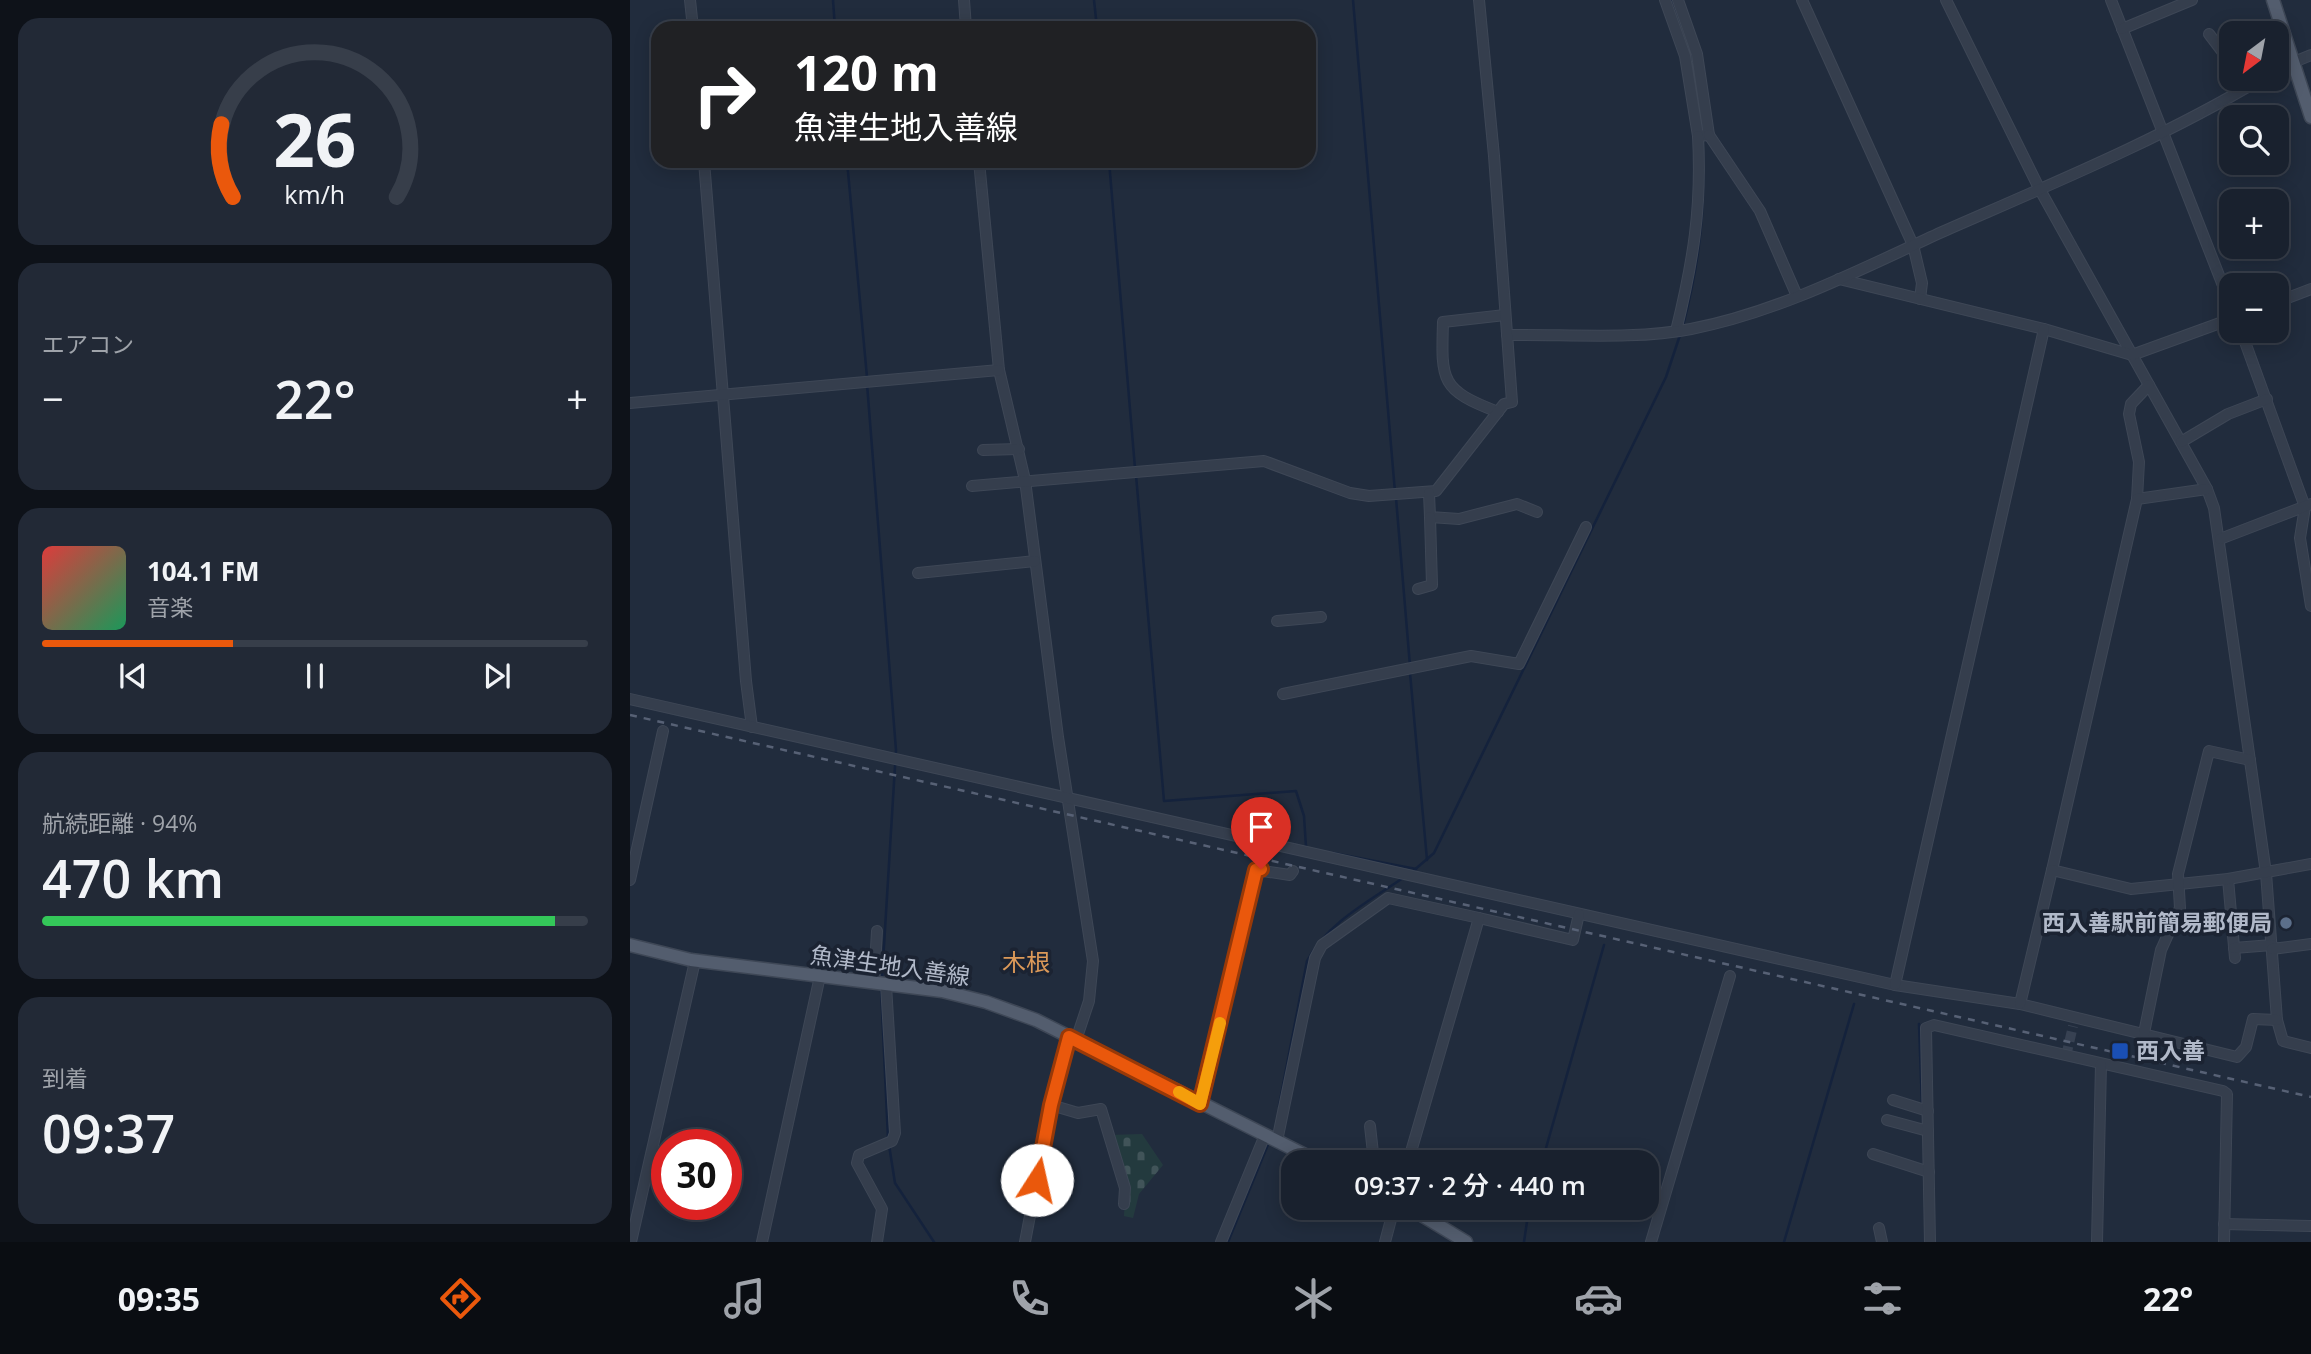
<!DOCTYPE html>
<html lang="ja">
<head>
<meta charset="utf-8">
<style>
  body { margin:0; font-family:"Open Sans","Noto Sans JP",sans-serif; background:#222936; color:#f1f3f6; height:100vh; display:flex; flex-direction:column; font-size:26px; white-space:nowrap }
  * { box-sizing:border-box; margin:0 }
  p { font-size:23px; color:#9fa3aa }
  .icon { flex:none; width:38px; height:38px; fill:none; stroke:currentColor; stroke-width:2; stroke-linecap:round; stroke-linejoin:round }
  .map { position:relative; flex:1; overflow:hidden }
  .panel { display:flex; flex-direction:column; gap:18px; padding:18px; background:#0e1219; width:630px }
  .panel>* { flex:none }
  .banner { position:absolute; left:21px; top:21px; width:665px; height:147px; border-radius:21px; box-shadow:0 4px 18px #0003,0 0 0 2px #373e4a; background:#202124; color:#fff; overflow:hidden }
  .needle { width:46px; rotate:212deg }
  .buttons { position:absolute; left:1589px; top:21px; display:grid; gap:14px }
  .buttons a { display:grid; place-items:center; width:70px; height:70px; border-radius:14px; background:#19212e; box-shadow:0 4px 18px #0003,0 0 0 2px #373e4a; font-size:35px }
  .speed { position:absolute; left:21px; top:1129px; display:flex; gap:14px; font-size:35px; font-weight:700; text-align:center }
  .speed>* { display:grid; place-content:center; width:91px; height:91px; border-radius:50%; background:#19212e; box-shadow:0 4px 18px #0003,0 0 0 2px #373e4a; line-height:1 }
  .speed .limit { border:10px solid #d22; background:#fff; color:#111 }
  .pin { position:absolute; display:grid; place-items:center; width:60px; height:60px; color:#fff; margin:-72px -30px; border-radius:50% 50% 50% 0; rotate:-45deg; box-shadow:0 0 7px #0007 }
  .pin .icon { rotate:45deg }
  .me { position:absolute; width:77px; margin:-38px; rotate:10deg; stroke-linejoin:round; filter:drop-shadow(0 0 5px #0008) }
  .turn { display:flex; align-items:center; gap:24px; height:147px; padding:0 28px; font-size:32px }
  .turn .icon { width:91px; height:91px; stroke-width:2.5 }
  .turn b { display:block; font-size:49px; line-height:60px }
  .big { font-size:52px; font-weight:600; line-height:1.1 }
  .panel .tile { flex:1; display:flex; flex-direction:column; justify-content:center; gap:10px; min-width:0; padding:0 24px; border-radius:21px; background:#222936 }
  .panel .dial { align-items:center; gap:0 }
  .dial svg { height:182px; overflow:visible; fill:none; stroke:#373e4a; stroke-width:7; stroke-linecap:round; text-anchor:middle }
  .dial text { fill:#f1f3f6; stroke:none }
  .song { display:flex; align-items:center; gap:21px }
  .cover { width:84px; height:84px; border-radius:10px; background:linear-gradient(135deg,hsl(0 70% 55%),hsl(150 70% 35%)) }
  .played { height:7px; border-radius:4px; background:linear-gradient(90deg,#ea580c 35%,#373e4a 35%) }
  .keys { display:flex; justify-content:space-around; direction:ltr }
  .heat { display:flex; justify-content:space-between; align-items:center; font-size:38px; direction:ltr }
  .charge { height:10px; border-radius:5px; background:linear-gradient(90deg,#34c759 94%,#373e4a 0) }
  .trip { position:absolute; left:651px; top:1150px; width:378px; height:70px; border-radius:21px; background:#19212e; box-shadow:0 4px 18px #0003,0 0 0 2px #373e4a; font-weight:600; line-height:70px; text-align:center }
  .tab-bar { display:flex; height:112px; justify-content:space-around; align-items:center; background:#0a0d12; color:#9fa3aa }
  .tab-bar .icon { width:49px; height:49px }
  .tab-bar .current { color:#ea580c }
  .tab-bar b { font-size:32px; color:#f1f3f6 }
  main { display:flex; flex:1; min-height:0 }
  .map>svg:first-child { display:block }
  .cemetery { fill:url(#cemetery-stones) }
  .lines { fill:none; stroke-linecap:round; stroke-linejoin:round }
  .stream { stroke:#14223c; stroke-width:2.5 }
  .minor-tunnel { stroke:#374152; stroke-width:10; stroke-dasharray:10 5; stroke-linecap:butt }
  .minor-casing { stroke:#3e4756; stroke-width:12 }
  .major-casing { stroke:#3e4756; stroke-width:15 }
  .minor { stroke:#353e4d; stroke-width:10 }
  .major { stroke:#535d6e; stroke-width:12 }
  .rail { stroke:#576175; stroke-width:2.5; stroke-dasharray:7 7; stroke-linecap:butt }
  .route-casing { stroke:#983908; stroke-width:18 }
  .route { stroke:#ea580c; stroke-width:12 }
  .slow { stroke:#f59e0b; stroke-width:12 }
  .service-dot { fill:#5c6f8a; stroke:#1b2332; stroke-width:2.5 }
  .transit-dot { fill:#1a4fb4; stroke:#1b2332; stroke-width:2.5 }
  .labels { text-anchor:middle; stroke-width:7; stroke-linejoin:round; paint-order:stroke }
  .poi-label { font-size:23px; font-weight:bold; fill:#b1b9c9; stroke:#1b2332; text-anchor:end }
  .street-label { font-size:23px; fill:#b1b9c9; stroke:#1b2332 }
  .neighbourhood-label { font-size:24px; fill:#db9959; stroke:#1b2332 }
</style>
</head>
<body>
<main>
<section class="panel">
<div class="tile dial"><svg viewBox="0 0 100 80">
<path d="M14 69A42 42 0 1 1 86 69"/>
<path d="M14 69A42 42 0 0 1 9 37" stroke="#ea580c"/>
<text x="50" y="56" font-size="32" font-weight="700">26</text>
<text x="50" y="72" font-size="11">km/h</text>
</svg></div>
<div class="tile"><p>エアコン</p>
<div class="heat"><a>−</a><b class="big">22°</b><a>+</a></div>
</div>
<div class="tile">
<div class="song"><i class="cover"></i><div><b>104.1 FM</b><p>音楽</p></div></div>
<div class="played"></div>
<div class="keys"><svg class="icon" aria-label="previous" viewBox="0 0 24 24"><path d="M18 5L8 12l10 7zM5 5v14"/></svg><svg class="icon" aria-label="pause" viewBox="0 0 24 24"><path d="M8 5v14M16 5v14"/></svg><svg class="icon" aria-label="next" viewBox="0 0 24 24"><path d="M6 5l10 7-10 7zM19 5v14"/></svg></div>
</div>
<div class="tile"><p>航続距離 · 94%</p><b class="big">470 km</b><div class="charge"></div></div>
<div class="tile"><p>到着</p><b class="big">09:37</b></div>
</section>
<div class="map">
<svg width="1681" height="1242" viewBox="0 0 1681 1242">
  <defs>
    <pattern id="cemetery-stones" width="16" height="16" patternUnits="userSpaceOnUse" patternTransform="scale(1.75)"><rect width="16" height="16" fill="#233a3e"/><path d="M2 7V4a2 2 0 0 1 4 0v3zM10 15v-3a2 2 0 0 1 4 0v3z" fill="#415459"/></pattern>
  </defs>
  <rect width="100%" height="100%" fill="#212c3d"/>
  <polygon class="cemetery" points="512,1134 533,1165 509,1194 503,1218 494,1216 496,1187 480,1135"/>
  <g class="lines">
    <g class="stream">
      <polyline points="203,0 205,28"/>
      <polyline points="464,0 467,28"/>
      <polyline points="723,0 765,492"/>
      <polyline points="1042,0 1052,26"/>
      <polyline points="1058,42 1064,66"/>
      <polyline points="1070,108 1073,132"/>
      <polyline points="217,161 237,377"/>
      <polyline points="479,161 505,468"/>
      <path d="M1053 326C1066 274 1074 227 1073 174"/>
      <polyline points="237,384 266,750 252,978"/>
      <polyline points="506,475 534,801 666,791 674,816 676,847"/>
      <polyline points="766,498 780,666"/>
      <polyline points="780,673 797,860"/>
      <polyline points="703,853 786,869"/>
      <polyline points="782,872 804,853 1036,377 1051,332"/>
      <polyline points="251,988 258,1138"/>
      <polyline points="1289,1024 1292,1105"/>
      <path d="M649 1106 677 961C697 923 739 901 773 878"/>
      <polyline points="259,1145 265,1183 304,1242"/>
      <polyline points="912,1162 974,945"/>
      <polyline points="598,1242 639,1142"/>
      <polyline points="894,1242 899,1208"/>
      <polyline points="1154,1242 1224,1004"/>
    </g>
    <polyline class="minor-tunnel" points="1436,1056 1443,1026"/>
    <g class="minor-casing">
      <g id="minor">
        <polyline points="60,0 63,28"/>
        <polyline points="334,0 336,28"/>
        <polyline points="1035,0 1055,56 1068,136 1079,135 1067,54 1048,0"/>
        <polyline points="1172,0 1283,245 1292,283 1290,299"/>
        <polyline points="1316,0 1409,188 1577,489 1584,508 1636,873 1647,1020 1653,1041 1681,1048"/>
        <polyline points="1481,0 1601,306"/>
        <polyline points="1492,29 1562,0"/>
        <polyline points="1579,34 1601,63"/>
        <polyline points="1647,69 1681,55"/>
        <polyline points="1079,135 1130,211 1167,296"/>
        <polyline points="74,161 116,681 122,727"/>
        <polyline points="349,161 369,370 395,480 428,737 463,961 459,1001 446,1040"/>
        <polyline points="1209,279 1414,329 1502,355 1601,319"/>
        <polyline points="1647,302 1681,289"/>
        <path d="M1046 331C1063 262 1072 208 1068 136"/>
        <polyline points="1611,331 1675,507 1670,538 1681,606"/>
        <path d="M877 335C934 334 1006 340 1061 329 1149 312 1231 269 1312 232 1419 185 1531 139 1631 79"/>
        <polyline points="0,403 369,370"/>
        <path d="M868 412C811 390 811 382 813 322L875 315"/>
        <polyline points="1551,442 1598,414 1637,399"/>
        <polyline points="353,450 389,449"/>
        <polyline points="342,486 634,461 720,493 739,496 806,491 874,404 882,402 864,156 849,0"/>
        <polyline points="799,493 800,517 829,519 887,504 907,512"/>
        <polyline points="1507,499 1509,462 1499,414 1501,404 1519,385"/>
        <polyline points="1590,539 1681,504"/>
        <polyline points="288,573 405,561"/>
        <polyline points="788,589 802,585 800,517"/>
        <polyline points="647,621 691,617"/>
        <polyline points="653,694 841,656 889,664 956,527"/>
        <polyline points="0,699 1265,985 1390,1004 1607,1057 1616,1047 1623,1019 1647,1020"/>
        <polyline points="1422,870 1507,499 1577,489"/>
        <polyline points="1598,879 1605,958"/>
        <polyline points="0,880 33,731"/>
        <polyline points="849,918 943,940 949,914"/>
        <polyline points="1604,948 1642,945"/>
        <polyline points="1642,949 1681,944"/>
        <polyline points="244,983 247,931"/>
        <polyline points="1265,985 1414,329"/>
        <polyline points="1390,1004 1422,870 1501,889 1598,879 1681,864"/>
        <polyline points="1514,1033 1531,950 1550,908 1548,874 1579,751 1620,760"/>
        <polyline points="1263,1100 1298,1111"/>
        <polyline points="571,1104 626,870 660,875 663,871"/>
        <polyline points="421,1105 448,1113 471,1109 495,1188 494,1204"/>
        <polyline points="1257,1120 1298,1131"/>
        <polyline points="740,1126 744,1162"/>
        <polyline points="647,1141 685,958 692,945 758,898 849,918 778,1162"/>
        <polyline points="1243,1154 1299,1172"/>
        <polyline points="1594,1224 1681,1226"/>
        <polyline points="1249,1228 1252,1242"/>
        <polyline points="1,1242 65,961"/>
        <polyline points="132,1242 190,976"/>
        <polyline points="247,1242 252,1209 227,1163 229,1155 262,1141 265,1133 256,985"/>
        <polyline points="395,1242 421,1105 439,1037"/>
        <polyline points="591,1242 635,1135"/>
        <polyline points="755,1242 764,1208"/>
        <polyline points="1021,1242 1100,976"/>
        <polyline points="1300,1242 1296,1028 1304,1025 1593,1091 1597,1094 1594,1242"/>
        <polyline points="1467,1242 1471,1064"/>
      </g>
    </g>
    <g class="major-casing">
      <g id="major">
        <polyline points="1643,0 1681,117"/>
        <polyline points="0,945 61,960 312,991 356,1002 406,1020 689,1162"/>
        <polyline points="780,1208 836,1242"/>
      </g>
    </g>
    <use href="#minor" class="minor"/>
    <use href="#major" class="major"/>
    <polyline class="rail" points="0,715 1681,1097"/>
  </g>
  <g class="lines">
    <g class="route-casing">
      <polyline id="route" points="407,1180 421,1105 439,1037 570,1104 626,870 631,869"/>
    </g>
    <use href="#route" class="route"/>
    <polyline class="slow" points="549,1092 570,1104 590,1023"/>
  </g>
  <circle class="service-dot" cx="1656" cy="923" r="7"/>
  <rect class="transit-dot" x="1481" y="1042" width="18" height="18" rx="3.5"/>
  <g class="labels">
    <g class="poi-label">
      <text x="1642" y="931">西入善駅前簡易郵便局</text>
      <text x="1506" y="1059" text-anchor="start">西入善</text>
    </g>
    <g class="street-label">
      <text transform="translate(260 966) rotate(8)" y="8">魚津生地入善線</text>
    </g>
    <g class="neighbourhood-label">
      <text x="396" y="971">木根</text>
    </g>
  </g>
</svg>
<div class="buttons">
<a><svg class="needle" viewBox="-14 -14 28 28"><path d="M0-13l5 13h-10z" fill="#e53935"/><path d="M0 13l5-13h-10z" fill="#9fa3aa"/></svg></a>
<a><svg class="icon" aria-label="search" viewBox="0 0 24 24"><circle cx="10" cy="10" r="6"/><path d="M15 15l6 6"/></svg></a>
<a>+</a>
<a>−</a>
</div>
<div class="speed"><div class="limit">30</div></div>
<div class="pin" style="left:631px;top:869px;background:#d93025"><svg class="icon" aria-label="arrive" viewBox="0 0 24 24"><path d="M6 21V4h12l-3 4 3 4H6"/></svg></div>
<svg class="me" style="left:407px;top:1180px" viewBox="-20 -20 40 40"><circle r="19" fill="#fff"/><path d="M0-13L10 11 0 6-10 11z" fill="#ea580c"/></svg>
<div class="trip">09:37 · 2 分 · 440 m</div>
<div class="banner">
<div class="turn"><svg class="icon" aria-label="right" viewBox="0 0 24 24"><path d="M7 20v-9h11M14 6l5 5-5 5"/></svg><div><b>120 m</b>魚津生地入善線</div></div>
</div>
</div>
</main>
<nav class="tab-bar">
<b>09:35</b>
<svg class="icon current" aria-label="directions" viewBox="0 0 24 24"><path d="M12 3l9 9-9 9-9-9zM9 14v-3h6M13 9l2 2-2 2"/></svg>
<svg class="icon" aria-label="music" viewBox="0 0 24 24"><path d="M9 18V5l10-2v13"/><circle cx="6" cy="18" r="3"/><circle cx="16" cy="16" r="3"/></svg>
<svg class="icon" aria-label="phone" viewBox="0 0 24 24"><path d="M5 4h4l2 5-3 2q2 4 5 5l2-3 5 2v4C11 20 4 13 5 4z"/></svg>
<svg class="icon" aria-label="climate" viewBox="0 0 24 24"><path d="M12 3v18M4 7l16 10M4 17L20 7"/></svg>
<svg class="icon" aria-label="car" viewBox="0 0 24 24"><path d="M5 17H2v-5l4-1 3-4h7l3 4 3 1v5h-3M9 17h6M6 11h13"/><circle cx="7" cy="17" r="2"/><circle cx="17" cy="17" r="2"/></svg>
<svg class="icon" aria-label="filters" viewBox="0 0 24 24"><path d="M4 7h16M4 17h16"/><circle cx="9" cy="7" r="2"/><circle cx="15" cy="17" r="2"/></svg>
<b>22°</b>
</nav>
</body>
</html>
